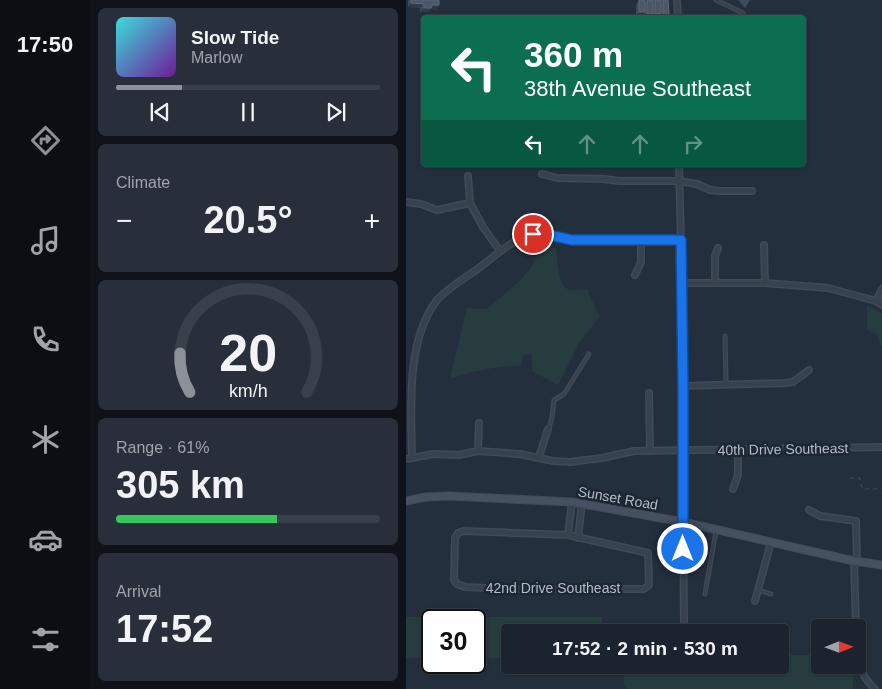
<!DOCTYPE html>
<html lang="en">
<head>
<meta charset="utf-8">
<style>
  body { margin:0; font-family:Arial,sans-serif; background:#282f3a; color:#f1f3f6; height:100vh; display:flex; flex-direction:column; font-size:19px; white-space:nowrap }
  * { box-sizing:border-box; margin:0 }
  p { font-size:16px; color:#a0a4aa }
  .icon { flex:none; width:28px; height:28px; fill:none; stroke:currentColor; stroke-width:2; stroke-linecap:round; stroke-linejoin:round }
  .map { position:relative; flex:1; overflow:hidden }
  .panel { display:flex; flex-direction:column; gap:8px; padding:8px; background:#0f1319; width:316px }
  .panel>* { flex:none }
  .hud { position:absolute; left:15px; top:15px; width:385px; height:152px; border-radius:5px; box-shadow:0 1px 4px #0004,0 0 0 1px #39404a; background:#0b6e4f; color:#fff; overflow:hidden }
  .needle { width:32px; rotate:89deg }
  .controls { position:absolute; left:405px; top:619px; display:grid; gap:10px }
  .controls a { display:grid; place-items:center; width:55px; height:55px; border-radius:5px; background:#1b232e; box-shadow:0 1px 4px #0004,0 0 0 1px #39404a; font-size:25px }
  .speed { position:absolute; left:15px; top:609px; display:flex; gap:10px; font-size:25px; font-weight:700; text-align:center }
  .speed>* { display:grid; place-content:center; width:65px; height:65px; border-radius:50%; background:#1b232e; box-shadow:0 1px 4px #0004,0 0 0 1px #39404a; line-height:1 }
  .speed .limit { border:2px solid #111; border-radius:8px; background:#fff; color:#111 }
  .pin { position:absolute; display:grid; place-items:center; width:42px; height:42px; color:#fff; margin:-21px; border:2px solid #fff; border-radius:50%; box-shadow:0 1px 5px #0007 }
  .me { position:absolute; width:55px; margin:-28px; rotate:0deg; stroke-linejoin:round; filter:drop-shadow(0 0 4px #0008) }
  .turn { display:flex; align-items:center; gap:18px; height:105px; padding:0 20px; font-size:22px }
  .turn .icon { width:65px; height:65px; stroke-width:2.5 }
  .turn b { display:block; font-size:35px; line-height:42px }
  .lanes { display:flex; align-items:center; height:48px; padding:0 20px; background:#0003; justify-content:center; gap:25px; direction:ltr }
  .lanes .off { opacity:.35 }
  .big { font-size:38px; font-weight:800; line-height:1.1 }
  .panel .tile { flex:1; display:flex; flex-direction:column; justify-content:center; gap:8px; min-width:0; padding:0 18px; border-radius:8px; background:#282f3a }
  .panel .dial { align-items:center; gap:0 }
  .dial svg { height:130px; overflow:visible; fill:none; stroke:#39404a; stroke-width:7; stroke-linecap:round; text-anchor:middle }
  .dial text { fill:#f1f3f6; stroke:none }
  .song { display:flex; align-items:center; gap:15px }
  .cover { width:60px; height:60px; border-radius:8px; background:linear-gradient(135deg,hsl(180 70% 55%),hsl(280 70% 35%)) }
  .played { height:5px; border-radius:2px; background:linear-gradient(90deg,#8c9099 25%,#39404a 25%) }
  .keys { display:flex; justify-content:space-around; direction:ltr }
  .heat { display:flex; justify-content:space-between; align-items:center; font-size:28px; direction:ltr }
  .charge { height:8px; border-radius:4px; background:linear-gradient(90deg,#34c759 61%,#39404a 0) }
  .trip { position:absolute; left:95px; top:624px; width:288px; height:50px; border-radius:5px; background:#1b232e; box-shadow:0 1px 4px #0004,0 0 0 1px #39404a; font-weight:800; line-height:50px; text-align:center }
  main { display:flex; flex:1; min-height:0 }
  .menu { display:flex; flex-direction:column; width:90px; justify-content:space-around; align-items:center; background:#0b0e12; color:#a0a4aa }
  .menu .icon { width:35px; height:35px }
  .menu .selected { color:#8c9099 }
  .menu b { font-size:22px; color:#f1f3f6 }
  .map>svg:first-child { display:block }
  .green { fill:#263c3f }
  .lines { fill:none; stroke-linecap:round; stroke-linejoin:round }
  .lane-casing { stroke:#414a57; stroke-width:5 }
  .street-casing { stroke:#414a57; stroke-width:8 }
  .secondary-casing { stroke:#414a57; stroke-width:9 }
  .path { stroke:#3f5557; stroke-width:1; stroke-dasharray:4 4; stroke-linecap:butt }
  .lane { stroke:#38414e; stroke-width:2.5 }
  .street { stroke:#38414e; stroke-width:5 }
  .secondary { stroke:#465061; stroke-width:7 }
  .wall { fill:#3f4b5c }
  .shaded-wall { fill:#2f3b4b }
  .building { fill:#4b5868; stroke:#5c6777 }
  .route-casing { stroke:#114b97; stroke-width:12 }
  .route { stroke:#1a73e8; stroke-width:9 }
  .labels { text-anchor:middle; stroke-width:5; stroke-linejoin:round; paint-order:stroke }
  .street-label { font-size:14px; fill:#b4bcc9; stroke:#1d2633 }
</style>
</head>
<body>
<main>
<nav class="menu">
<b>17:50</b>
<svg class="icon selected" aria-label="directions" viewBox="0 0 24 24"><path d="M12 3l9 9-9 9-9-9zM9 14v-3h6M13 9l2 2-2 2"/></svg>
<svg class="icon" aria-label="music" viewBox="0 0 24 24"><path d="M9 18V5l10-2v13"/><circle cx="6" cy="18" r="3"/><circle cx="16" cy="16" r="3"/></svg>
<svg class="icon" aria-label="phone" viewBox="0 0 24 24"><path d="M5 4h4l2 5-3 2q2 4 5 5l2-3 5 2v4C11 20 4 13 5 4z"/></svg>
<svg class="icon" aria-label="climate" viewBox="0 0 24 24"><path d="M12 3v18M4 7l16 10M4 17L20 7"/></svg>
<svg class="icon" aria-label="car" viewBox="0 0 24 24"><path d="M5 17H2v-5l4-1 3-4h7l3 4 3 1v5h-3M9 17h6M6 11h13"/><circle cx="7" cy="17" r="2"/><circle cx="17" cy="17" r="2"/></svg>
<svg class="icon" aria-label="filters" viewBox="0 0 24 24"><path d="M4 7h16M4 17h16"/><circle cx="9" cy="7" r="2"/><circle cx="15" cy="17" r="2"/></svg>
</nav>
<section class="panel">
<div class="tile">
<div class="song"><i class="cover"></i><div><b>Slow Tide</b><p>Marlow</p></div></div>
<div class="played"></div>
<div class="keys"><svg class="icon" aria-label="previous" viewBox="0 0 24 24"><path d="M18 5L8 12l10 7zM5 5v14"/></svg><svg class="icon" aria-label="pause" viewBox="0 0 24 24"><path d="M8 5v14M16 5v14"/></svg><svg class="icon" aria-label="next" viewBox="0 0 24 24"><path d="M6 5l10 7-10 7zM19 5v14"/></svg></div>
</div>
<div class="tile"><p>Climate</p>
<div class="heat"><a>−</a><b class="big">20.5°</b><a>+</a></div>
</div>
<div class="tile dial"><svg viewBox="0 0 100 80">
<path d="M14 69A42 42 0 1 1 86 69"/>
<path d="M14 69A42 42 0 0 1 8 45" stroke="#8c9099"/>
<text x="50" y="56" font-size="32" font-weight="700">20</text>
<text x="50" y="72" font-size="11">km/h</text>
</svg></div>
<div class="tile"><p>Range · 61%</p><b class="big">305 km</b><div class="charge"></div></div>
<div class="tile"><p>Arrival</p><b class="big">17:52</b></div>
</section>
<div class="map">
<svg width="476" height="689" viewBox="0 0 476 689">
  <rect width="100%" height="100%" fill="#242f3e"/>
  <g class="green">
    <path d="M133 245 150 248C151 258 152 288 164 290 169 291 176 289 181 289L188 305 194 316 173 343 152 385 126 371V354L118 355 115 366C90 366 67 371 44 379L61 308 80 309C94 299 122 276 129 260 131 255 132 249 133 245Z"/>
    <polygon points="461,306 476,313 476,347 470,334 461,330"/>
    <polygon points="0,617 196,617 196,632 104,632 104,658 69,658 69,620 26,620 26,658 0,658"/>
    <polygon points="374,655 414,655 414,665 447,665 447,689 221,689 218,685 217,665 374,665"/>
  </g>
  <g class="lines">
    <g class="lane-casing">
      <g id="lane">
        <polyline points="310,0 337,13"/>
        <polyline points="319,336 320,383"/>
        <polyline points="143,428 146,417 148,400 158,394 183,354"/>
        <polyline points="352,590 365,594"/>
        <polyline points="299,594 310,531"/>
      </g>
    </g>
    <g class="street-casing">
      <g id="street">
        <polyline points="271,0 272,18"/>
        <polyline points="273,165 276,283 278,632"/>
        <polyline points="136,174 151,178 198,179 213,181 273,181 291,184 304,190 313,191 346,191"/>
        <polyline points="62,176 64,203 77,227 94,251"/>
        <polyline points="0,202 15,204 31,210 64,203"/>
        <polyline points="358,245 359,283"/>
        <polyline points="229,275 235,262 235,241"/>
        <polyline points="276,283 359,283 422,288 470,301 476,305"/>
        <polyline points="309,283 309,256 312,248"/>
        <polyline points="470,301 476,289"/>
        <polyline points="277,386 379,383 387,382 403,370"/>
        <polyline points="243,393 244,451"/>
        <polyline points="72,451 73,423"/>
        <path d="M6 457C5 408 0 340 31 300 42 288 59 278 73 268 89 256 107 238 127 235 142 232 154 240 168 240 204 242 239 241 275 240"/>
        <polyline points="133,457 142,429"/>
        <polyline points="0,459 27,454 53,455 72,451 114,454 147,461 164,462 196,458 228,451 476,447"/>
        <polyline points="327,489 332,475 332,450"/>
        <polyline points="403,510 414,516 450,521 451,562"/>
        <polygon points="57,531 162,535 242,553 243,585 238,589 102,589 59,587 51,584 48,580 49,538 52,533"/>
        <polyline points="162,535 166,502"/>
        <polyline points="172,538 176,503"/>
        <polyline points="448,561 450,628"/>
        <polyline points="349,601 365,542"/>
        <path d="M451 653C453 669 458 679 469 689"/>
      </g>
    </g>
    <g class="secondary-casing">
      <polyline id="secondary" points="0,501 20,497 43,496 166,502 277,522 448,561 476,565"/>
    </g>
    <polyline class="path" points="444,478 454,478 455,485 457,489 476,489"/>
    <use href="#lane" class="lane"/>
    <use href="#street" class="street"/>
    <use href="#secondary" class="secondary"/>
  </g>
  <g class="wall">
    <polygon points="2,0 33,0 30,10 24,9 22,12 14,12 14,8 2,7"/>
    <polygon points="233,0 239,3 241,0 247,2 248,0 255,0 255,2 256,0 262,0 260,18 253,18 253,16 252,18 246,18 246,16 245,18 238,18 238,13 236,17 230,17 230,5"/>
    <polygon points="332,0 344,0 339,8"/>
  </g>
  <g class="shaded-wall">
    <polygon points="5,3 18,4 14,8 2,7"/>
    <polygon points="26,5 33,5 30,10 24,9 22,12 14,12 18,8"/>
    <polygon points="233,12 239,12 236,17 230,17"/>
    <polygon points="255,13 252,18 246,18 249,14"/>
    <polygon points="241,14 247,14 245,18 239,18"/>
    <polygon points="257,14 263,14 260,18 254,18"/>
  </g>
  <g class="building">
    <polygon points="5,0 33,0 33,5 26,5 25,8 18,8 18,4 5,3"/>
    <rect x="233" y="0" width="6" height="12"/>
    <rect x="241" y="0" width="6" height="14"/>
    <polygon points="249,0 255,0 255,13 249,14"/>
    <polygon points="257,0 262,0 263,14 257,14"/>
  </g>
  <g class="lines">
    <g class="route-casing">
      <polyline id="route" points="127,234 143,235 166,240 275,240 277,386 277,549"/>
    </g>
    <use href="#route" class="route"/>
  </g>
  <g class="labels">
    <g class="street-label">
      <text transform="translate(377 449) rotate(-1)" y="5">40th Drive Southeast</text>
      <text transform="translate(212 498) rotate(10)" y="5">Sunset Road</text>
      <text x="147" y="593">42nd Drive Southeast</text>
    </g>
  </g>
</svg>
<div class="controls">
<a><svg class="needle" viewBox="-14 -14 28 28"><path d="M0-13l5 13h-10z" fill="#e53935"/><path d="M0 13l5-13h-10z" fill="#a0a4aa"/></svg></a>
</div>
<div class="speed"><div class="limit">30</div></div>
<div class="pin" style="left:127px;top:234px;background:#d93025"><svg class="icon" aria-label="arrive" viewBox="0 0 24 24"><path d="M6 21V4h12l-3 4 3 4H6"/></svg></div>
<svg class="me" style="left:277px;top:549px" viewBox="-20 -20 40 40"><circle r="17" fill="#1a73e8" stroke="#fff" stroke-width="3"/><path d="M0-11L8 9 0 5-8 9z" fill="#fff"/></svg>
<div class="trip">17:52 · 2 min · 530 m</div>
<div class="hud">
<div class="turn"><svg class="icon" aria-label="left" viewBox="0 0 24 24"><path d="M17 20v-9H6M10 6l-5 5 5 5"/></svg><div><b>360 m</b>38th Avenue Southeast</div></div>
<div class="lanes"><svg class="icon" aria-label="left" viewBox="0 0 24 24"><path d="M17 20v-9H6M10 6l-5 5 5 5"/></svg><svg class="icon off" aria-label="ahead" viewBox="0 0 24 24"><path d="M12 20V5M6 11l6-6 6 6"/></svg><svg class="icon off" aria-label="ahead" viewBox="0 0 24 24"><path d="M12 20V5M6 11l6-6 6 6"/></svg><svg class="icon off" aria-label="right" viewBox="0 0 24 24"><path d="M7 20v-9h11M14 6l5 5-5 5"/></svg></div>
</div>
</div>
</main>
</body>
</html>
